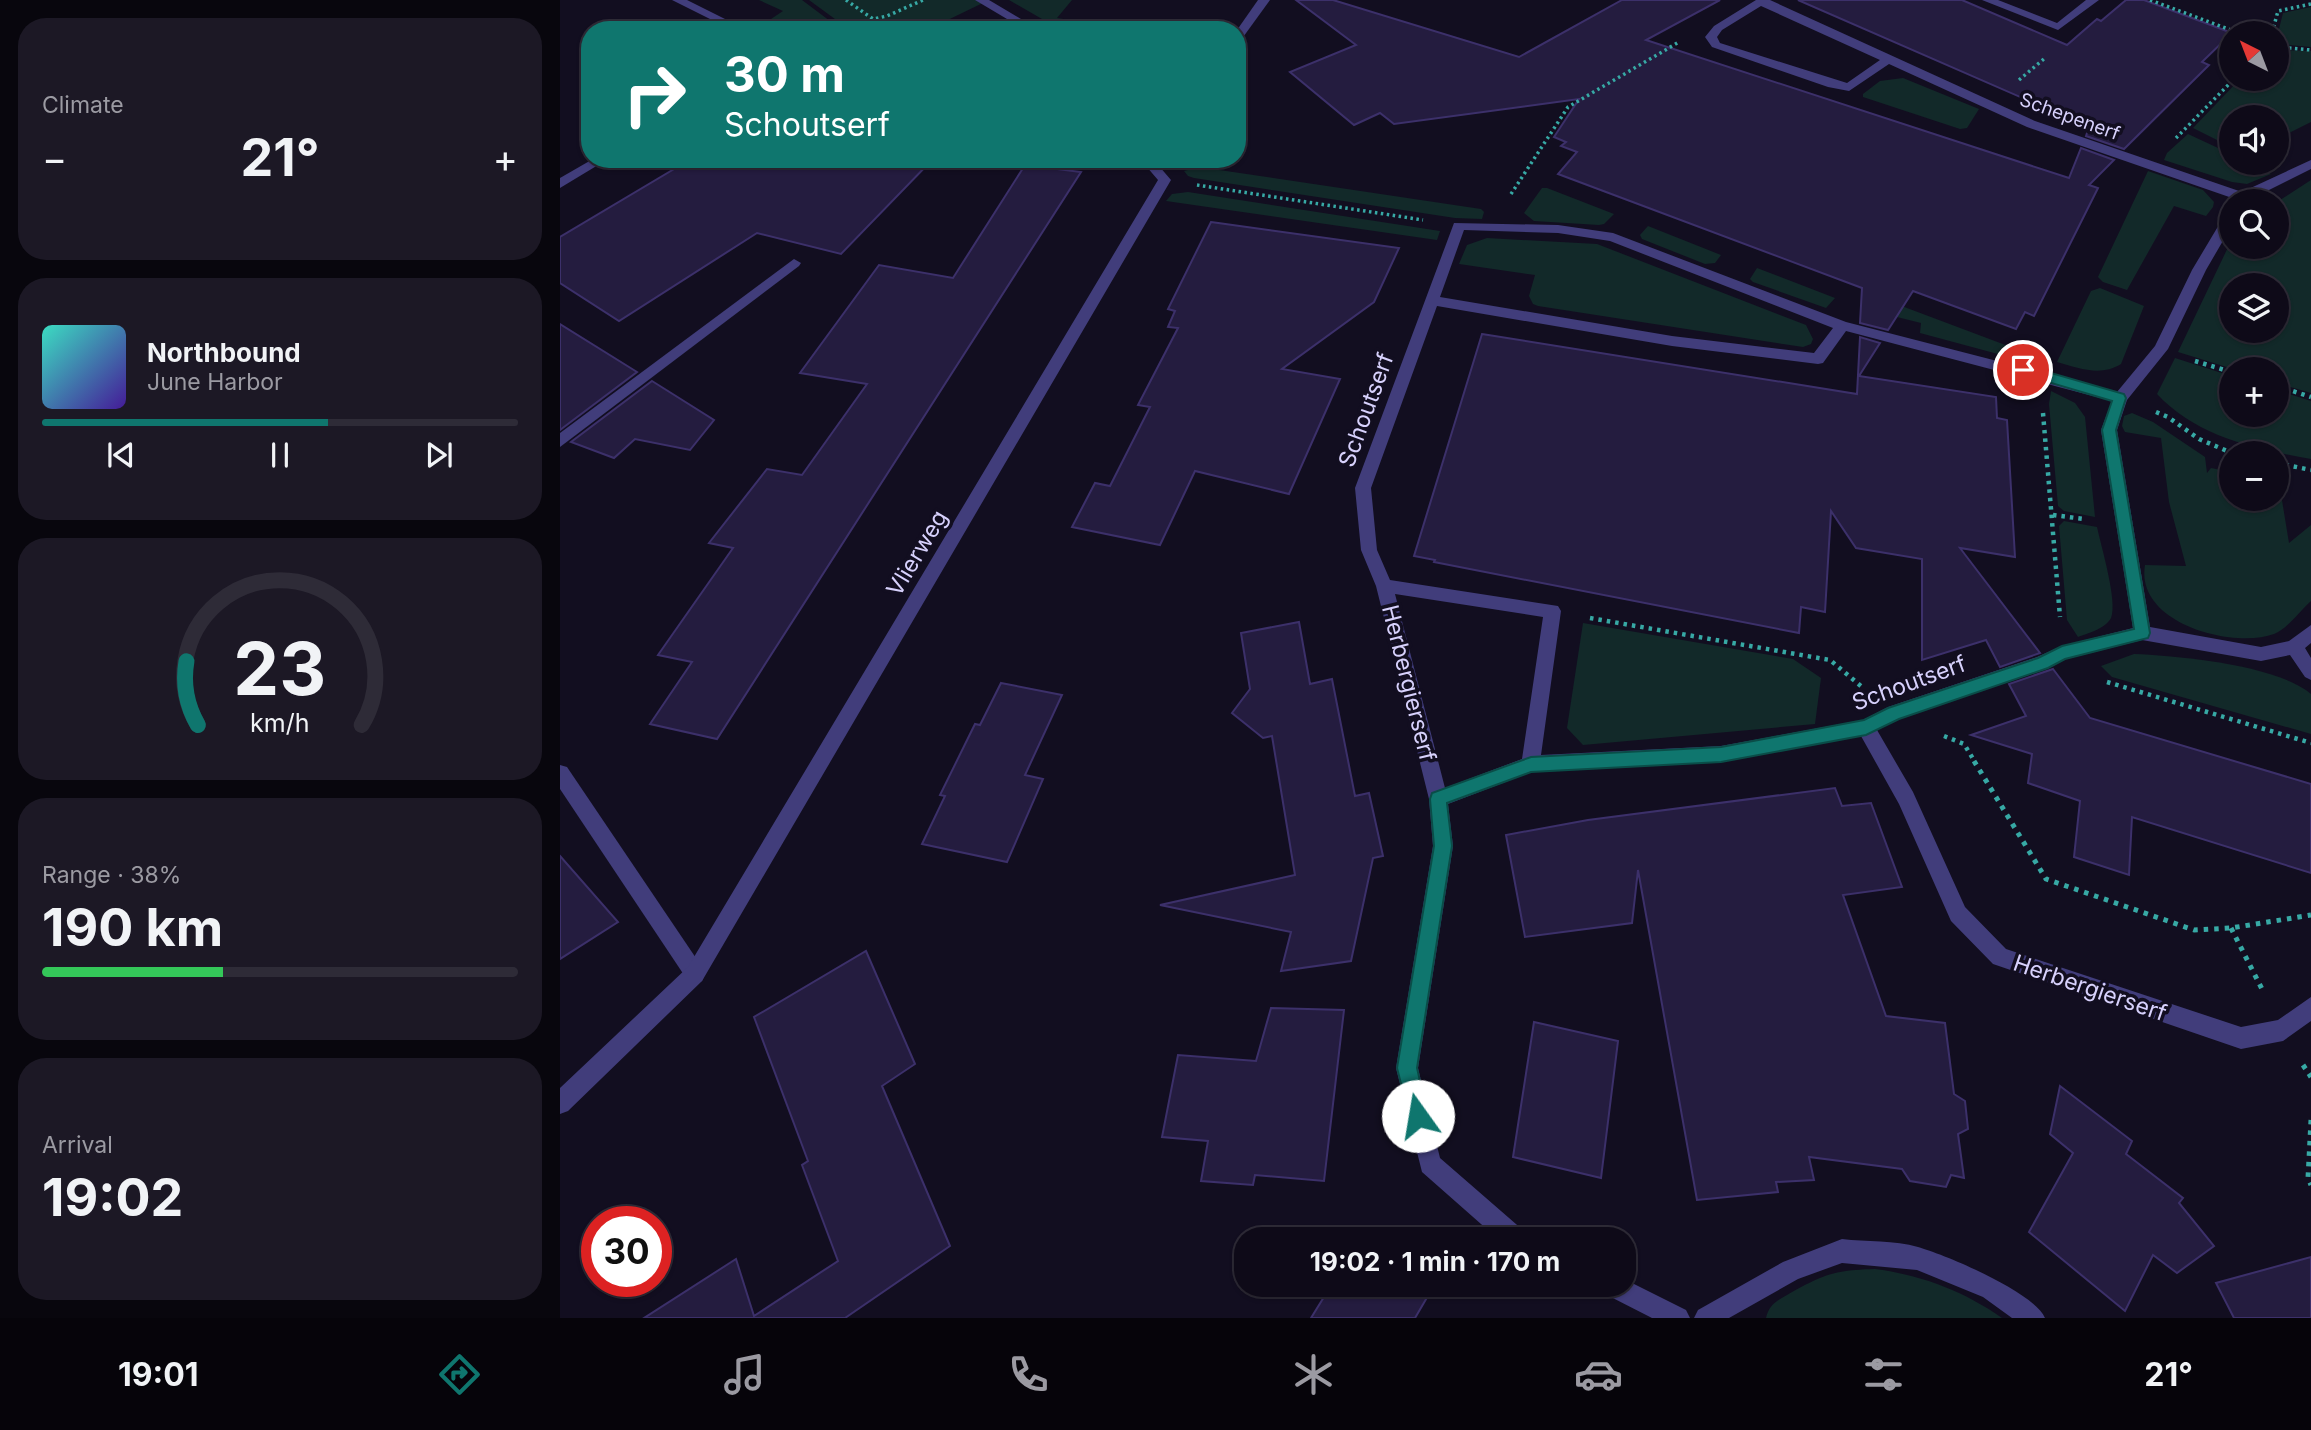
<!DOCTYPE html>
<html lang="en">
<head>
<meta charset="utf-8">
<style>
  body { margin:0; font-family:Inter,sans-serif; background:#1c1825; color:#f1f3f6; height:100vh; display:flex; flex-direction:column; font-size:26px; white-space:nowrap }
  * { box-sizing:border-box; margin:0 }
  p { font-size:23px; color:#9b9aa2 }
  .icon { flex:none; width:38px; height:38px; fill:none; stroke:currentColor; stroke-width:2; stroke-linecap:round; stroke-linejoin:round }
  .map { position:relative; flex:1; overflow:hidden }
  .panel { display:flex; flex-direction:column; gap:18px; padding:18px; background:#08060d; width:560px }
  .panel>* { flex:none }
  .top-card { position:absolute; left:21px; top:21px; width:665px; height:147px; border-radius:28px; box-shadow:0 2px 5px #0004,0 0 0 2px #2e2b37; background:#0f766e; color:#fff; overflow:hidden }
  .needle { width:46px; rotate:318deg }
  .buttons { position:absolute; left:1659px; top:21px; display:grid; gap:14px }
  .buttons a { display:grid; place-items:center; width:70px; height:70px; border-radius:50%; background:#0e0a18; box-shadow:0 2px 5px #0004,0 0 0 2px #2e2b37; font-size:35px }
  .speed { position:absolute; left:21px; top:1206px; display:flex; gap:14px; font-size:35px; font-weight:700; text-align:center }
  .speed>* { display:grid; place-content:center; width:91px; height:91px; border-radius:50%; background:#0e0a18; box-shadow:0 2px 5px #0004,0 0 0 2px #2e2b37; line-height:1 }
  .speed .limit { border:10px solid #d22; background:#fff; color:#111 }
  .pin { position:absolute; display:grid; place-items:center; width:60px; height:60px; color:#fff; margin:-30px; border:4px solid #fff; border-radius:50%; box-shadow:0 2px 7px #0007 }
  .me { position:absolute; width:77px; margin:-38px; rotate:347deg; stroke-linejoin:round; filter:drop-shadow(0 0 5px #0008) }
  .turn { display:flex; align-items:center; gap:24px; height:147px; padding:0 28px; font-size:32px }
  .turn .icon { width:91px; height:91px; stroke-width:2.5 }
  .turn b { display:block; font-size:49px; line-height:60px }
  .big { font-size:52px; font-weight:700; line-height:1.1 }
  .panel .widget { flex:1; display:flex; flex-direction:column; justify-content:center; gap:10px; min-width:0; padding:0 24px; border-radius:28px; background:#1c1825 }
  .panel .dial { align-items:center; gap:0 }
  .dial svg { height:182px; overflow:visible; fill:none; stroke:#2e2b37; stroke-width:7; stroke-linecap:round; text-anchor:middle }
  .dial text { fill:#f1f3f6; stroke:none }
  .song { display:flex; align-items:center; gap:21px }
  .cover { width:84px; height:84px; border-radius:10px; background:linear-gradient(135deg,hsl(170 70% 55%),hsl(260 70% 35%)) }
  .played { height:7px; border-radius:4px; background:linear-gradient(90deg,#0f766e 60%,#2e2b37 60%) }
  .keys { display:flex; justify-content:space-around; direction:ltr }
  .heat { display:flex; justify-content:space-between; align-items:center; font-size:38px; direction:ltr }
  .charge { height:10px; border-radius:5px; background:linear-gradient(90deg,#34c759 38%,#2e2b37 0) }
  .trip { position:absolute; left:674px; top:1227px; width:402px; height:70px; border-radius:28px; background:#0e0a18; box-shadow:0 2px 5px #0004,0 0 0 2px #2e2b37; font-weight:700; line-height:70px; text-align:center }
  .menu { display:flex; height:112px; justify-content:space-around; align-items:center; background:#06040a; color:#9b9aa2 }
  .menu .icon { width:49px; height:49px }
  .menu .selected { color:#0f766e }
  .menu b { font-size:32px; color:#f1f3f6 }
  main { display:flex; flex:1; min-height:0 }
  .map>svg:first-child { display:block }
  .green { fill:#122929; fill-rule:evenodd }
  .building { fill:#241c3f; stroke:#3c306a; stroke-width:2 }
  .lines { fill:none; stroke-linecap:round; stroke-linejoin:round }
  .path-far2 { stroke:#37a9a5; stroke-width:3.5; stroke-dasharray:2.5 3.5; stroke-linecap:butt }
  .path-far1 { stroke:#37a9a5; stroke-width:4.5; stroke-dasharray:3.5 5; stroke-linecap:butt }
  .path { stroke:#37a9a5; stroke-width:5; stroke-dasharray:4.5 6; stroke-linecap:butt }
  .service { fill:#413d7b; fill-rule:evenodd }
  .minor { fill:#413d7b; fill-rule:evenodd }
  .tertiary { fill:#413d7b; fill-rule:evenodd }
  .route { fill:#0f766e; stroke:#0a4d48; stroke-width:2 }
  .labels { text-anchor:middle; stroke-width:7; stroke-linejoin:round; paint-order:stroke }
  .far-street-label { font-size:19px; fill:#d7d1fc; stroke:#120e20 }
  .street-label { font-size:23px; fill:#d7d1fc; stroke:#120e20 }
</style>
</head>
<body>
<main>
<section class="panel">
<div class="widget"><p>Climate</p>
<div class="heat"><a>−</a><b class="big">21°</b><a>+</a></div>
</div>
<div class="widget">
<div class="song"><i class="cover"></i><div><b>Northbound</b><p>June Harbor</p></div></div>
<div class="played"></div>
<div class="keys"><svg class="icon" aria-label="previous" viewBox="0 0 24 24"><path d="M18 5L8 12l10 7zM5 5v14"/></svg><svg class="icon" aria-label="pause" viewBox="0 0 24 24"><path d="M8 5v14M16 5v14"/></svg><svg class="icon" aria-label="next" viewBox="0 0 24 24"><path d="M6 5l10 7-10 7zM19 5v14"/></svg></div>
</div>
<div class="widget dial"><svg viewBox="0 0 100 80">
<path d="M14 69A42 42 0 1 1 86 69"/>
<path d="M14 69A42 42 0 0 1 9 41" stroke="#0f766e"/>
<text x="50" y="56" font-size="32" font-weight="700">23</text>
<text x="50" y="72" font-size="11">km/h</text>
</svg></div>
<div class="widget"><p>Range · 38%</p><b class="big">190 km</b><div class="charge"></div></div>
<div class="widget"><p>Arrival</p><b class="big">19:02</b></div>
</section>
<div class="map">
<svg width="1751" height="1318" viewBox="0 0 1751 1318">
  <rect width="100%" height="100%" fill="#120e20"/>
  <g class="green">
    <polygon points="199,0 242,0 282,30 227,30 208,21 223,11"/>
    <polygon points="249,0 429,0 367,30 290,30"/>
    <polygon points="449,0 512,0 497,18 576,30 472,30 482,19"/>
    <polygon points="1751,7 1751,47 1718,44 1717,37 1723,13"/>
    <polygon points="1717,50 1751,51 1751,122 1717,139 1717,117 1671,117 1671,147 1633,128 1680,79 1717,79"/>
    <polygon points="1343,78 1419,109 1407,128 1400,129 1303,97 1303,94 1320,81"/>
    <polygon points="1628,134 1671,154 1671,163 1689,163 1711,174 1687,184 1672,182 1604,160 1607,153"/>
    <polygon points="639,167 921,209 924,212 922,219 895,218 634,178 628,176 624,171"/>
    <polygon points="1588,171 1643,190 1654,202 1653,207 1646,216 1614,206 1567,290 1543,282 1538,277"/>
    <path d="M1751 180V393L1717 383V369H1673L1618 352 1671 241V247H1717V202ZM1717 285V331H1671V285Z"/>
    <polygon points="982,188 987,188 1054,214 1044,224 1039,225 974,221 964,213"/>
    <polygon points="628,192 880,231 877,240 606,201 612,194"/>
    <polygon points="1088,226 1161,255 1155,263 1145,264 1082,239 1080,235"/>
    <polygon points="927,238 1037,244 1246,325 1253,339 1251,344 1243,347 978,306 973,304 969,296 975,275 899,264 907,245"/>
    <polygon points="1197,268 1275,298 1266,308 1193,282 1190,279"/>
    <path d="M1540 288 1584 306 1561 364C1540 377 1519 368 1497 362L1531 291Z"/>
    <polygon points="1339,305 1475,356 1479,359 1479,365 1360,333 1361,323 1329,315"/>
    <path d="M1615 358 1671 376V415H1717V390L1751 401V459C1696 449 1637 437 1597 394Z"/>
    <polygon points="1491,391 1515,403 1525,417 1535,517 1504,511 1498,506 1489,404"/>
    <path d="M1572 413 1593 422 1645 457 1647 473 1651 468 1671 472V499H1717L1719 482 1729 543 1751 525V601C1740 611 1728 628 1714 634 1674 649 1575 624 1585 565L1626 566 1609 502 1601 438 1565 432 1562 426 1564 416Z"/>
    <path d="M1504 521 1537 527C1541 546 1558 602 1551 618 1545 629 1528 633 1518 637L1507 620 1499 526Z"/>
    <polygon points="1023,623 1233,659 1261,678 1255,724 1023,745 1007,728"/>
    <path d="M1574 654C1620 656 1717 665 1751 694V734L1552 677 1541 666Z"/>
    <path d="M1315 1269C1361 1275 1404 1291 1442 1318H1206C1209 1305 1216 1301 1227 1295 1262 1275 1274 1270 1315 1269Z"/>
  </g>
  <g class="building">
    <polygon points="736,0 773,0 959,57 1062,0 1160,0 1086,40 1509,178 1521,148 1554,160 1529,185 1538,188 1474,316 1465,312 1456,329 1353,291 1328,330 1300,323 1302,288 998,174 1017,152 1001,146 1006,142 994,137 1019,99 834,124 820,113 794,125 730,72 796,45"/>
    <polygon points="1238,0 1402,0 1507,45 1537,19 1541,21 1566,0 1584,0 1672,33 1642,62 1649,65 1564,149 1526,136 1529,127"/>
    <polygon points="131,159 373,159 281,254 197,233 59,321 0,283 0,237"/>
    <polygon points="465,165 521,172 157,739 90,724 132,662 98,655 173,548 149,543 207,469 242,475 307,384 240,373 319,265 393,278"/>
    <polygon points="651,222 839,248 814,302 722,369 780,379 729,494 635,471 600,545 512,527 535,483 550,486 590,407 578,405 618,328 608,327 615,311 608,309"/>
    <polygon points="0,324 77,372 0,430"/>
    <polygon points="922,334 1297,394 1300,337 1320,343 1299,376 1436,397 1437,418 1447,420 1455,557 1400,548 1480,653 1440,667 1426,640 1362,660 1362,559 1296,548 1271,511 1265,612 1241,607 1239,633 874,562 875,560 854,556"/>
    <polygon points="92,381 154,420 130,450 75,439 54,458 11,442"/>
    <polygon points="739,622 750,684 772,679 795,796 809,793 823,856 813,858 791,961 721,971 731,932 600,905 735,875 712,736 703,738 672,713 690,689 681,633"/>
    <polygon points="1493,669 1530,718 1751,784 1751,873 1572,817 1569,875 1514,857 1520,801 1468,783 1472,754 1411,735 1466,716 1449,684"/>
    <polygon points="441,683 502,695 465,775 483,779 447,862 362,844 385,796 380,795 415,724 420,725"/>
    <polygon points="1275,788 1282,806 1311,803 1342,887 1283,895 1326,1016 1385,1023 1394,1094 1405,1101 1408,1129 1398,1134 1404,1178 1391,1175 1386,1187 1350,1181 1342,1169 1249,1157 1254,1180 1216,1182 1218,1192 1137,1200 1078,870 1072,923 965,937 946,835 1028,820"/>
    <polygon points="0,856 58,922 0,959"/>
    <polygon points="306,951 355,1064 322,1086 390,1246 285,1318 84,1318 176,1259 194,1316 278,1261 242,1165 248,1161 194,1017"/>
    <polygon points="711,1008 784,1010 764,1181 695,1175 693,1185 641,1181 648,1141 602,1137 618,1055 696,1061"/>
    <polygon points="974,1022 1058,1041 1041,1178 953,1157"/>
    <polygon points="1500,1086 1572,1141 1566,1154 1623,1198 1619,1203 1654,1246 1617,1273 1593,1255 1565,1311 1469,1232 1513,1153 1490,1134"/>
    <polygon points="1751,1257 1751,1318 1674,1318 1656,1283"/>
    <polygon points="772,1284 866,1284 872,1289 855,1318 751,1318"/>
  </g>
  <g class="lines">
    <g class="path-far2">
      <polyline points="286,0 313,19 327,16 363,0"/>
      <polyline points="1590,0 1679,33"/>
      <polyline points="1712,33 1718,11 1751,4"/>
      <polyline points="1717,47 1751,50"/>
      <polyline points="1459,80 1485,58"/>
      <polyline points="1616,138 1674,79"/>
      <polyline points="637,185 863,220"/>
      <polyline points="951,194 1008,107 1119,42"/>
    </g>
    <g class="path-far1">
      <polyline points="1635,361 1671,372"/>
      <polyline points="1717,386 1751,397"/>
      <polyline points="1596,412 1608,417 1639,439 1672,453"/>
      <polyline points="1483,413 1500,617"/>
      <polyline points="1717,463 1751,470"/>
      <polyline points="1493,515 1524,519"/>
      <polyline points="1030,618 1270,660 1302,687"/>
      <polyline points="1547,682 1751,743"/>
      <polyline points="1384,736 1404,744 1415,762"/>
    </g>
    <g class="path">
      <polyline points="1414,761 1486,879 1634,930 1671,928 1751,915"/>
      <polyline points="1671,928 1704,993"/>
      <polyline points="1743,1065 1751,1077"/>
      <polyline points="1751,1120 1748,1178 1751,1185"/>
    </g>
    <g class="service">
      <polygon points="415,0 429,0 461,19 446,30 433,30 447,19"/>
      <polygon points="1422,0 1438,0 1497,23 1526,0 1539,0 1498,30"/>
      <polygon points="234,259 241,263 239,266 0,447 0,433"/>
      <polygon points="0,765 7,767 142,967 145,974 142,981 135,984 128,981 0,789"/>
    </g>
    <g class="minor">
      <polygon points="112,0 127,0 187,30 172,30"/>
      <polygon points="698,0 710,0 681,40 677,41 677,30"/>
      <path d="M1196 0H1210L1475 121 1682 192 1751 160V169L1687 201H1674L1675 199 1467 127 1329 64 1289 91 1268 87 1152 47 1145 37 1154 26ZM1201 6 1320 60 1287 83 1160 43 1157 37 1162 30Z"/>
      <polygon points="33,159 48,159 0,188 0,178"/>
      <path d="M1671 212V227L1646 270 1608 349 1567 400 1557 430 1590 627 1701 647 1729 641 1751 625V643L1745 648 1751 658V680L1745 677 1730 655 1701 661 1582 640 1506 659 1489 668 1339 719 1317 730 1353 792 1405 907 1446 949 1681 1027 1718 1020 1751 997V1021L1723 1041 1681 1049 1433 964 1391 921 1339 804 1301 736 1161 762 971 772 888 804 893 846 858 1068 880 1158 964 1231 968 1239H938L862 1172 836 1068 873 846 869 799 816 586 801 550 795 488 894 223 998 225 1053 233 1286 322 1557 392 1595 346 1632 270 1666 213ZM904 230 998 233 1050 241 1273 328 1254 353 1112 336 880 297ZM877 306 1112 346 1258 364 1263 363 1286 331 1552 401 1541 430 1573 628 1502 646 1477 657 1328 707 1303 720 1161 746 981 755 1001 611 998 606 830 580 817 550 811 488ZM835 594 983 617 962 759 885 788Z"/>
      <path d="M1282 1239C1306 1242 1335 1240 1358 1247 1386 1255 1474 1292 1485 1318H1452L1423 1297 1357 1270 1282 1263 1238 1279 1169 1318H1134L1138 1310 1223 1262Z"/>
      <polygon points="1064,1279 1126,1310 1130,1318 1092,1318 1041,1292 1037,1284 1064,1284"/>
    </g>
    <polygon class="tertiary" points="580,159 593,159 611,180 142,981 8,1111 0,1114 0,1088 128,967 598,180"/>
  </g>
  <polygon class="route" points="1463,365 1564,394 1566,398 1556,430 1590,633 1588,638 1505,659 1488,668 1339,719 1306,735 1161,762 971,772 887,803 892,846 857,1068 868,1116 865,1123 858,1126 851,1123 837,1068 874,846 870,799 872,793 971,757 1161,747 1304,720 1328,708 1478,658 1502,646 1574,629 1542,430 1552,401 1458,373 1458,367"/>
  <g class="labels">
    <g class="far-street-label">
      <text transform="translate(1510 116) rotate(20)" y="7">Schepenerf</text>
    </g>
    <g class="street-label">
      <text transform="translate(806 410) rotate(-70)" y="8">Schoutserf</text>
      <text transform="translate(357 553) rotate(-59)" y="8">Vlierweg</text>
      <text transform="translate(849 683) rotate(76)" y="8">Herbergierserf</text>
      <text transform="translate(1349 683) rotate(-20)" y="8">Schoutserf</text>
      <text transform="translate(1530 988) rotate(19)" y="8">Herbergierserf</text>
    </g>
  </g>
</svg>
<div class="buttons">
<a><svg class="needle" viewBox="-14 -14 28 28"><path d="M0-13l5 13h-10z" fill="#e53935"/><path d="M0 13l5-13h-10z" fill="#9b9aa2"/></svg></a>
<a><svg class="icon" aria-label="sound" viewBox="0 0 24 24"><path d="M4 9h4l5-4v14l-5-4H4zM17 9q2 3 0 6"/></svg></a>
<a><svg class="icon" aria-label="search" viewBox="0 0 24 24"><circle cx="10" cy="10" r="6"/><path d="M15 15l6 6"/></svg></a>
<a><svg class="icon" aria-label="layers" viewBox="0 0 24 24"><path d="M12 4l9 5-9 5-9-5zM3 14l9 5 9-5"/></svg></a>
<a>+</a>
<a>−</a>
</div>
<div class="speed"><div class="limit">30</div></div>
<div class="pin" style="left:1463px;top:370px;background:#d93025"><svg class="icon" aria-label="arrive" viewBox="0 0 24 24"><path d="M6 21V4h12l-3 4 3 4H6"/></svg></div>
<svg class="me" style="left:858px;top:1116px" viewBox="-20 -20 40 40"><circle r="19" fill="#fff"/><path d="M0-13L10 11 0 6-10 11z" fill="#0f766e"/></svg>
<div class="trip">19:02 · 1 min · 170 m</div>
<div class="top-card">
<div class="turn"><svg class="icon" aria-label="right" viewBox="0 0 24 24"><path d="M7 20v-9h11M14 6l5 5-5 5"/></svg><div><b>30 m</b>Schoutserf</div></div>
</div>
</div>
</main>
<nav class="menu">
<b>19:01</b>
<svg class="icon selected" aria-label="directions" viewBox="0 0 24 24"><path d="M12 3l9 9-9 9-9-9zM9 14v-3h6M13 9l2 2-2 2"/></svg>
<svg class="icon" aria-label="music" viewBox="0 0 24 24"><path d="M9 18V5l10-2v13"/><circle cx="6" cy="18" r="3"/><circle cx="16" cy="16" r="3"/></svg>
<svg class="icon" aria-label="phone" viewBox="0 0 24 24"><path d="M5 4h4l2 5-3 2q2 4 5 5l2-3 5 2v4C11 20 4 13 5 4z"/></svg>
<svg class="icon" aria-label="climate" viewBox="0 0 24 24"><path d="M12 3v18M4 7l16 10M4 17L20 7"/></svg>
<svg class="icon" aria-label="car" viewBox="0 0 24 24"><path d="M5 17H2v-5l4-1 3-4h7l3 4 3 1v5h-3M9 17h6M6 11h13"/><circle cx="7" cy="17" r="2"/><circle cx="17" cy="17" r="2"/></svg>
<svg class="icon" aria-label="filters" viewBox="0 0 24 24"><path d="M4 7h16M4 17h16"/><circle cx="9" cy="7" r="2"/><circle cx="15" cy="17" r="2"/></svg>
<b>21°</b>
</nav>
</body>
</html>
